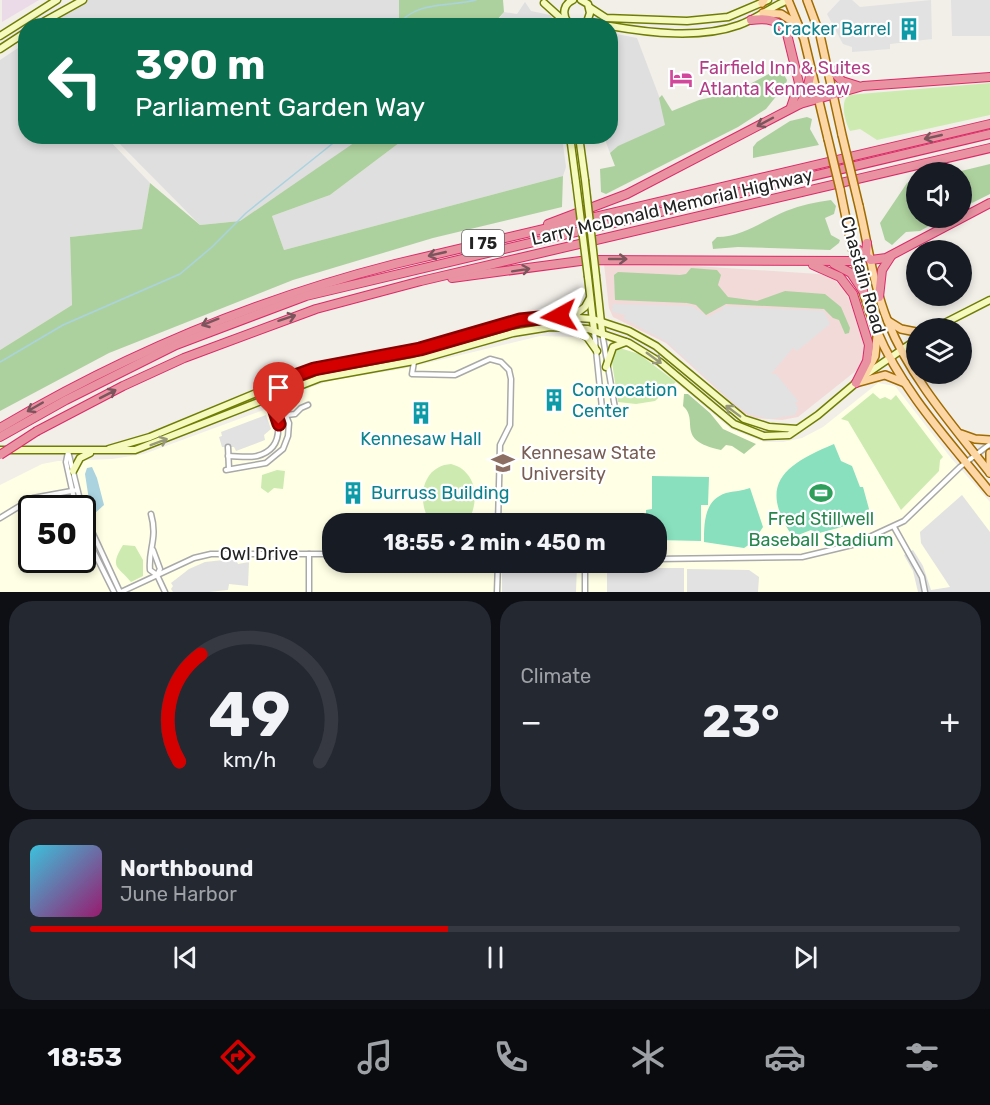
<!DOCTYPE html>
<html lang="en">
<head>
<meta charset="utf-8">
<style>
  body { margin:0; font-family:Rubik,sans-serif; background:#242831; color:#f1f3f6; height:100vh; display:flex; flex-direction:column; font-size:22px; white-space:nowrap }
  * { box-sizing:border-box; margin:0 }
  p { font-size:20px; color:#9ea1a6 }
  .icon { flex:none; width:33px; height:33px; fill:none; stroke:currentColor; stroke-width:2; stroke-linecap:round; stroke-linejoin:round }
  .map { position:relative; height:592px; overflow:hidden }
  .sheet { display:flex; flex-direction:column; gap:9px; padding:9px; background:#0d0f14; flex:1 }
  .sheet>* { flex:none }
  .banner { position:absolute; left:18px; top:18px; width:600px; height:126px; border-radius:24px; box-shadow:0 3px 9px #0003; background:#0b6e4f; color:#fff; overflow:hidden }
  .tools { position:absolute; left:906px; top:162px; display:grid; gap:12px }
  .tools a { display:grid; place-items:center; width:66px; height:66px; border-radius:50%; background:#171b24; box-shadow:0 3px 9px #0003; font-size:30px }
  .speed { position:absolute; left:18px; top:495px; display:flex; gap:12px; font-size:30px; font-weight:700; text-align:center }
  .speed>* { display:grid; place-content:center; width:78px; height:78px; border-radius:50%; background:#171b24; box-shadow:0 3px 9px #0003; line-height:1 }
  .speed .limit { border:3px solid #111; border-radius:9px; background:#fff; color:#111 }
  .pin { position:absolute; display:grid; place-items:center; width:51px; height:51px; color:#fff; margin:-62px -26px; border-radius:50% 50% 50% 0; rotate:-45deg; box-shadow:0 0 6px #0007 }
  .pin .icon { rotate:45deg }
  .me { position:absolute; width:66px; margin:-33px; rotate:265deg; stroke-linejoin:round; filter:drop-shadow(0 0 4px #0008) }
  .turn { display:flex; align-items:center; gap:21px; height:126px; padding:0 18px; font-size:27px }
  .turn .icon { width:78px; height:78px; stroke-width:2.5 }
  .turn b { display:block; font-size:42px; line-height:51px }
  .big { font-size:45px; font-weight:700; line-height:1.1 }
  .sheet .tile { flex:1; display:flex; flex-direction:column; justify-content:center; gap:9px; min-width:0; padding:0 21px; border-radius:24px; background:#242831 }
  .sheet .dial { align-items:center; gap:0 }
  .dial svg { height:156px; overflow:visible; fill:none; stroke:#363941; stroke-width:7; stroke-linecap:round; text-anchor:middle }
  .dial text { fill:#f1f3f6; stroke:none }
  .song { display:flex; align-items:center; gap:18px }
  .cover { width:72px; height:72px; border-radius:9px; background:linear-gradient(135deg,hsl(190 70% 55%),hsl(320 70% 35%)) }
  .played { height:6px; border-radius:3px; background:linear-gradient(90deg,#d40000 45%,#363941 45%) }
  .keys { display:flex; justify-content:space-around; direction:ltr }
  .heat { display:flex; justify-content:space-between; align-items:center; font-size:33px; direction:ltr }
  .sheet .tiles { flex:1; display:grid; gap:9px; grid-template-columns:1fr 1fr }
  .tile:last-child { grid-column:span 2 }
  .trip { position:absolute; left:322px; top:513px; width:345px; height:60px; border-radius:24px; background:#171b24; box-shadow:0 3px 9px #0003; font-weight:700; line-height:60px; text-align:center }
  .menu { display:flex; height:96px; justify-content:space-around; align-items:center; background:#090b0e; color:#9ea1a6 }
  .menu .icon { width:42px; height:42px }
  .menu .active { color:#d40000 }
  .menu b { font-size:27px; color:#f1f3f6 }
  .map>svg:first-child { display:block }
  .residential { fill:#e0dfdf }
  .commercial { fill:#f2dad9 }
  .industrial { fill:#ebdbe8 }
  .education { fill:#ffffe5; fill-rule:evenodd }
  .grass { fill:#cdebb0 }
  .forest { fill:#add19e }
  .pitch { fill:#88e0be }
  .parking { fill:#e2e2e2 }
  .water { fill:#aad3df }
  .lines { fill:none; stroke-linecap:round; stroke-linejoin:round }
  .stream { stroke:#aad3df; stroke-width:1.5 }
  .street-casing { stroke:#a9a9a9; stroke-width:7 }
  .secondary-casing { stroke:#707d05; stroke-width:9 }
  .primary-casing { stroke:#a06b00; stroke-width:10 }
  .highway-casing { stroke:#dc2a67; stroke-width:10 }
  .street { stroke:#fff; stroke-width:4 }
  .secondary { stroke:#f7fabf; stroke-width:6 }
  .primary { stroke:#fcd6a4; stroke-width:7 }
  .highway { stroke:#e892a2; stroke-width:8 }
  .secondary-bridge-casing { stroke:#707d05; stroke-width:9; stroke-linecap:butt }
  .primary-bridge-casing { stroke:#a06b00; stroke-width:10; stroke-linecap:butt }
  .highway-bridge-casing { stroke:#dc2a67; stroke-width:10; stroke-linecap:butt }
  .secondary-bridge { stroke:#f7fabf; stroke-width:6 }
  .primary-bridge { stroke:#fcd6a4; stroke-width:7 }
  .highway-bridge { stroke:#e892a2; stroke-width:8 }
  .oneway { stroke:#7b545c }
  .oneway2 { stroke:#979978 }
  .route-casing { stroke:#8a0000; stroke-width:15 }
  .route { stroke:#d40000; stroke-width:10 }
  .labels { text-anchor:middle; stroke-width:4.5; stroke-linejoin:round; paint-order:stroke }
  .shield { fill:#fff; stroke:#646464; stroke-width:1.5 }
  .shield-label { font-size:16px; font-weight:bold; fill:#222 }
  .culture-label { font-size:18px; fill:#0d838f; stroke:#fff; text-anchor:start }
  .hotel-label { font-size:18px; fill:#b23c85; stroke:#fff; text-anchor:start }
  .street-label { font-size:18px; fill:#222; stroke:#fff }
  .education-label { font-size:18px; fill:#785e54; stroke:#fff; text-anchor:start }
  .leisure-label { font-size:18px; fill:#27864d; stroke:#fff }
</style>
</head>
<body>
<div class="map">
<svg width="990" height="592" viewBox="0 0 990 592">
  <rect width="100%" height="100%" fill="#f2efe9"/>
  <g class="residential">
    <polygon points="84,0 399,0 399,25 37,26"/>
    <polygon points="525,2 531,11 550,15 558,25 422,26 424,20 498,20 504,12 517,14"/>
    <polygon points="611,33 637,38 671,128 610,153 604,137 610,136"/>
    <polygon points="21,46 25,51 26,136 106,137 150,183 142,229 70,237 72,305 0,350 0,60"/>
    <polygon points="113,137 364,137 240,221 200,225"/>
    <polygon points="407,137 562,137 566,167 563,176 284,250 272,216 330,195"/>
  </g>
  <polygon class="commercial" points="604,264 665,264 819,274 833,278 846,292 866,346 865,358 857,370 798,417 782,420 755,418 743,413 666,343 613,317 609,308"/>
  <polygon class="industrial" points="2,0 39,0 2,22"/>
  <path class="education" d="M540 336 574 337 610 342 633 350 660 369 731 429 764 442H783L802 438 823 427 878 383 895 386 951 458 990 502V592H0V485L42 464 58 461 112 459 144 454 291 400 302 390 333 380 402 369ZM32 508H82V560H32ZM333 524H657V562H333Z"/>
  <g class="grass">
    <path d="M990 83V115L877 140 860 129 850 131C845 121 840 103 848 95Z"/>
    <polygon points="620,348 639,354 676,382 655,401 636,404 618,402 611,356 614,351"/>
    <polygon points="873,393 880,399 885,397 891,400 896,395 943,457 940,460 939,471 901,510 848,421 841,419"/>
    <path d="M451 464C478 471 480 503 467 523H431C416 502 421 466 451 464Z"/>
    <polygon points="277,470 285,471 283,489 274,488 268,493 261,488 262,475"/>
    <path d="M123 545 135 546 143 560V576L131 582C118 566 109 568 123 545Z"/>
  </g>
  <g class="forest">
    <polygon points="399,0 503,0 504,12 496,21 424,20 422,25 399,25"/>
    <polygon points="780,68 787,80 786,84 766,109 738,127 606,194 601,192 600,169 615,166 610,153 618,146 665,125 659,98 662,95 672,111 699,100 735,92"/>
    <polygon points="807,117 812,119 810,129 819,145 753,158 753,147 757,142 790,121"/>
    <polygon points="364,136 407,137 330,195 272,216 284,250 563,176 562,207 433,238 293,280 109,353 0,411 0,350 72,305 70,237 142,229 150,183 200,225 240,221"/>
    <polygon points="990,164 990,194 962,208 962,172 957,172"/>
    <polygon points="916,180 916,218 943,218 920,231 906,232 892,245 885,240 880,223 907,183"/>
    <path d="M831 200 836 206 834 214 825 218 831 235 840 240 839 243 830 250 738 247 713 249 712 242 717 237C743 237 762 221 786 211 801 205 816 202 831 200Z"/>
    <polygon points="691,268 717,270 721,275 718,285 728,297 757,301 785,291 825,294 841,307 850,328 849,333 845,334 839,320 833,318 824,309 726,304 706,315 696,305 687,303 615,300 614,275 618,272 680,275 686,274"/>
    <path d="M684 394H688L710 413 723 429 756 444 744 454 732 446 726 445 721 450C674 440 700 421 683 406Z"/>
  </g>
  <g class="pitch">
    <path d="M834 444 841 461 852 466 860 487H863L869 509C860 526 834 528 816 534L811 530 793 537C757 484 784 465 834 444Z"/>
    <polygon points="652,476 709,477 708,505 701,505 701,541 657,540 657,524 646,523 646,510 652,509"/>
    <path d="M750 488 763 527 753 542 744 548 704 542C704 523 704 500 726 493 734 491 742 491 750 488Z"/>
  </g>
  <g class="parking">
    <polygon points="840,0 852,0 860,7 931,0 932,39 890,44 890,49 852,52 852,47 843,44 827,14"/>
    <polygon points="951,0 990,0 990,36 952,36"/>
    <polygon points="613,304 692,306 708,317 723,309 723,306 824,311 830,324 797,351 793,348 771,374 776,374 798,401 795,403 798,408 795,415 770,419 749,414 738,407 667,342 624,319 625,315 612,312"/>
    <polygon points="266,415 271,429 264,435 265,440 236,451 234,447 222,447 219,437 222,436 221,432"/>
    <polygon points="962,495 990,532 990,592 918,592 913,571 904,555 913,550 923,566 931,590 950,587 921,543 920,532"/>
    <polygon points="223,560 236,560 238,564 249,562 248,586 229,584 228,590 209,592 173,592 171,589 173,586 171,583 189,569 205,562"/>
    <polygon points="502,564 577,565 576,592 502,592"/>
    <rect x="607" y="568" width="77" height="24"/>
    <polygon points="687,569 749,570 759,577 758,592 687,592"/>
  </g>
  <polygon class="water" points="92,467 97,478 104,505 94,514 91,513 85,474 87,468"/>
  <g class="lines">
    <g class="stream">
      <path d="M396 26C419 0 442 8 476 0"/>
      <polyline points="0,362 63,325 180,274 212,247 246,213 342,136"/>
    </g>
    <g class="street-casing">
      <g id="street">
        <polyline points="594,331 602,408"/>
        <polyline points="602,332 615,408"/>
        <polyline points="414,362 412,374 455,375 490,359 501,362 509,370 511,379 510,425 500,445 498,524"/>
        <polyline points="287,415 295,414 301,408 308,405"/>
        <polyline points="228,447 229,469"/>
        <polyline points="68,451 82,508"/>
        <polyline points="68,452 66,462 76,508"/>
        <path d="M228 456C237 456 248 458 257 456 291 447 276 410 267 388"/>
        <polyline points="226,470 266,463 283,449 288,436 289,423 273,385"/>
        <polyline points="82,510 120,592"/>
        <path d="M151 514C158 539 148 549 150 570L157 575 165 592"/>
        <polyline points="0,518 33,498 77,490"/>
        <polyline points="894,527 922,577 925,592"/>
        <polyline points="82,528 114,592"/>
        <polyline points="153,550 160,569 157,575"/>
        <polyline points="657,559 802,557 852,545 904,521 960,467 990,444"/>
        <polyline points="121,592 194,558 211,554 333,554"/>
        <polyline points="309,592 309,554"/>
        <polyline points="497,592 498,562"/>
        <polyline points="585,592 585,562"/>
      </g>
    </g>
    <g class="secondary-casing">
      <g id="secondary">
        <path d="M573 0C564 4 562 13 567 21L574 26"/>
        <polyline points="544,3 564,21"/>
        <polyline points="589,7 606,18 687,21 728,17 768,0"/>
        <polyline points="585,24 608,26"/>
        <polyline points="36,26 83,0"/>
        <polyline points="580,26 587,22 590,13 588,4 581,0"/>
        <path d="M610 26C650 33 700 39 739 25 756 19 771 7 788 0"/>
        <polyline points="0,36 57,0"/>
        <polyline points="0,49 26,32"/>
        <polyline points="570,136 576,182"/>
        <polyline points="579,136 585,180"/>
        <polyline points="596,276 602,332"/>
        <polyline points="588,277 594,330"/>
        <polyline points="573,316 585,307 590,298"/>
        <polyline points="935,328 990,300"/>
        <polyline points="573,329 587,337 597,351"/>
        <polyline points="606,367 613,347 626,342"/>
        <polyline points="865,375 916,340"/>
        <polyline points="109,449 150,437 314,369 420,349 520,320 549,316 593,319 629,331 656,346 744,419 769,427 797,429"/>
        <polyline points="0,450 135,450 320,378 414,361 513,333 550,327 588,329 629,343 660,362 734,424 764,436 789,435 818,415 857,382"/>
        <polyline points="73,471 80,458 90,453"/>
      </g>
    </g>
    <g class="primary-casing">
      <g id="primary">
        <polyline points="788,0 804,39 828,139"/>
        <polyline points="807,0 820,35 842,135"/>
        <polyline points="762,3 764,0"/>
        <polyline points="763,13 781,14 798,25"/>
        <path d="M840 189C850 236 858 287 877 331 902 391 950 442 990 492"/>
        <path d="M859 206C868 244 873 285 888 322 910 377 953 426 990 473"/>
        <polyline points="888,321 901,329 916,332"/>
        <polyline points="914,371 916,347"/>
        <polyline points="865,375 875,356 877,336"/>
        <polyline points="856,383 885,375 905,383"/>
        <polyline points="961,434 975,439 990,440"/>
        <polyline points="990,473 990,453"/>
      </g>
    </g>
    <g class="highway-casing">
      <g id="highway">
        <path d="M751 20C766 18 780 19 787 34L799 83 791 107"/>
        <polyline points="827,65 842,81 858,86"/>
        <polyline points="800,104 806,94 811,72"/>
        <polyline points="548,224 627,194 800,104 863,86 990,77"/>
        <polyline points="852,245 871,260 886,258 990,203"/>
        <polyline points="834,264 851,273 863,291"/>
        <polyline points="813,265 840,277 853,294 869,345 867,361 856,383"/>
        <polyline points="452,278 588,260 856,261 866,253 867,243"/>
        <polyline points="879,297 882,270 891,256"/>
        <path d="M0 428C125 354 254 300 395 264L990 124"/>
        <polyline points="37,431 123,386 184,358 316,309 421,281 990,148"/>
        <polyline points="0,437 66,400 176,345 306,296 990,134"/>
      </g>
    </g>
    <use href="#street" class="street"/>
    <use href="#secondary" class="secondary"/>
    <use href="#primary" class="primary"/>
    <use href="#highway" class="highway"/>
    <g class="secondary-bridge-casing">
      <g id="secondary-bridge">
        <polyline points="585,180 596,276"/>
        <polyline points="576,182 588,277"/>
      </g>
    </g>
    <g class="primary-bridge-casing">
      <g id="primary-bridge">
        <polyline points="842,135 859,206"/>
        <polyline points="828,139 840,189"/>
      </g>
    </g>
    <g class="highway-bridge-casing">
      <polyline id="highway-bridge" points="0,455 37,431"/>
    </g>
    <use href="#secondary-bridge" class="secondary-bridge"/>
    <use href="#primary-bridge" class="primary-bridge"/>
    <use href="#highway-bridge" class="highway-bridge"/>
  </g>
  <defs><path id="oneway-shaft" d="M-6 0H5M1.5-3L5.5 0L1.5 3" fill="none" stroke-width="1.6" stroke-linecap="round" stroke-linejoin="round" transform="scale(1.5)"/></defs>
  <g class="oneway">
    <use href="#oneway-shaft" transform="translate(765 122) rotate(152)"/>
    <use href="#oneway-shaft" transform="translate(933 137) rotate(167)"/>
    <use href="#oneway-shaft" transform="translate(437 254) rotate(167)"/>
    <use href="#oneway-shaft" transform="translate(618 259)"/>
    <use href="#oneway-shaft" transform="translate(521 270) rotate(-9)"/>
    <use href="#oneway-shaft" transform="translate(287 318) rotate(-18)"/>
    <use href="#oneway-shaft" transform="translate(210 322) rotate(158)"/>
    <use href="#oneway-shaft" transform="translate(108 394) rotate(-27)"/>
    <use href="#oneway-shaft" transform="translate(35 407) rotate(150)"/>
  </g>
  <g class="oneway2">
    <use href="#oneway-shaft" transform="translate(654 358) rotate(36)"/>
    <use href="#oneway-shaft" transform="translate(733 411) rotate(-143)"/>
    <use href="#oneway-shaft" transform="translate(159 442) rotate(-21)"/>
  </g>
  <g class="lines">
    <g class="route-casing">
      <polyline id="route" points="279,424 267,387 273,384 314,369 420,349 520,320 559,316"/>
    </g>
    <use href="#route" class="route"/>
  </g>
  <defs>
    <g id="building-bare" transform="scale(1.8)"><path d="M-4-6H4V6H1V3H-1V6H-4ZM-2.5-4.3h1.7v1.8h-1.7ZM.8-4.3h1.7v1.8H.8ZM-2.5-1h1.7V.8h-1.7ZM.8-1h1.7V.8H.8Z" fill="#0f9aa8" stroke="#fff" stroke-width="2.5" paint-order="stroke"/></g>
    <g id="hotel-bare" transform="scale(1.8)"><path d="M-6-4.5h1.5V1H6V5H4.5V3h-9V5H-6ZM-4 0a1.8 1.8 0 1 1 3.6 0ZM.5 0V-2.5h3Q6-2.5 6 0Z" fill="#d1479c" stroke="#fff" stroke-width="2.5" paint-order="stroke"/></g>
    <g id="university-bare" transform="scale(1.8)"><path d="M0-5L7-2L0 1L-7-2ZM-4 1L0 2.5L4 1V4Q0 6-4 4Z" fill="#8d6e63" stroke="#fff" stroke-width="2.5" paint-order="stroke"/></g>
    <g id="stadium-bare" transform="scale(1.8)"><path d="M0-5a6.5 5 0 1 0 0 10a6.5 5 0 1 0 0-10ZM-3.5-1.8h7v3.6h-7Z" fill="#2e9e5b" stroke="#fff" stroke-width="2.5" paint-order="stroke"/></g>
  </defs>
  <g fill-rule="evenodd">
    <use href="#building-bare" x="909" y="29"/>
    <use href="#hotel-bare" x="681" y="78"/>
    <use href="#building-bare" x="554" y="400"/>
    <use href="#building-bare" x="421" y="413"/>
    <use href="#university-bare" x="503" y="463"/>
    <use href="#building-bare" x="353" y="493"/>
    <use href="#stadium-bare" x="821" y="493"/>
  </g>
  <g class="labels">
    <rect class="shield" x="462" y="230" width="42" height="26" rx="4.5"/>
    <g class="shield-label">
      <text x="483" y="249">I 75</text>
    </g>
    <g class="culture-label">
      <text x="891" y="35" text-anchor="end">Cracker Barrel</text>
      <text x="572" y="396">Convocation<tspan x="572" dy="21">Center</tspan></text>
      <text x="421" y="445" text-anchor="middle">Kennesaw Hall</text>
      <text x="371" y="499">Burruss Building</text>
    </g>
    <g class="hotel-label">
      <text x="699" y="74">Fairfield Inn &amp; Suites<tspan x="699" dy="21">Atlanta Kennesaw</tspan></text>
    </g>
    <g class="street-label">
      <text transform="translate(672 207) rotate(-13)" y="6">Larry McDonald Memorial Highway</text>
      <text transform="translate(863 275) rotate(74)" y="6">Chastain Road</text>
      <text x="259" y="560">Owl Drive</text>
    </g>
    <g class="education-label">
      <text x="521" y="459">Kennesaw State<tspan x="521" dy="21">University</tspan></text>
    </g>
    <g class="leisure-label">
      <text x="821" y="525">Fred Stillwell<tspan x="821" dy="21">Baseball Stadium</tspan></text>
    </g>
  </g>
</svg>
<div class="tools">
<a><svg class="icon" aria-label="sound" viewBox="0 0 24 24"><path d="M4 9h4l5-4v14l-5-4H4zM17 9q2 3 0 6"/></svg></a>
<a><svg class="icon" aria-label="search" viewBox="0 0 24 24"><circle cx="10" cy="10" r="6"/><path d="M15 15l6 6"/></svg></a>
<a><svg class="icon" aria-label="layers" viewBox="0 0 24 24"><path d="M12 4l9 5-9 5-9-5zM3 14l9 5 9-5"/></svg></a>
</div>
<div class="speed"><div class="limit">50</div></div>
<div class="pin" style="left:279px;top:424px;background:#d93025"><svg class="icon" aria-label="arrive" viewBox="0 0 24 24"><path d="M6 21V4h12l-3 4 3 4H6"/></svg></div>
<svg class="me" style="left:559px;top:316px" viewBox="-20 -20 40 40"><path d="M0-17L14 15 0 8-14 15z" fill="#d40000" stroke="#fff" stroke-width="4"/></svg>
<div class="trip">18:55 · 2 min · 450 m</div>
<div class="banner">
<div class="turn"><svg class="icon" aria-label="left" viewBox="0 0 24 24"><path d="M17 20v-9H6M10 6l-5 5 5 5"/></svg><div><b>390 m</b>Parliament Garden Way</div></div>
</div>
</div>
<section class="sheet">
<div class="tiles">
<div class="tile dial"><svg viewBox="0 0 100 80">
<path d="M14 69A42 42 0 1 1 86 69"/>
<path d="M14 69A42 42 0 0 1 25 14" stroke="#d40000"/>
<text x="50" y="56" font-size="32" font-weight="700">49</text>
<text x="50" y="72" font-size="11">km/h</text>
</svg></div>
<div class="tile"><p>Climate</p>
<div class="heat"><a>−</a><b class="big">23°</b><a>+</a></div>
</div>
<div class="tile">
<div class="song"><i class="cover"></i><div><b>Northbound</b><p>June Harbor</p></div></div>
<div class="played"></div>
<div class="keys"><svg class="icon" aria-label="previous" viewBox="0 0 24 24"><path d="M18 5L8 12l10 7zM5 5v14"/></svg><svg class="icon" aria-label="pause" viewBox="0 0 24 24"><path d="M8 5v14M16 5v14"/></svg><svg class="icon" aria-label="next" viewBox="0 0 24 24"><path d="M6 5l10 7-10 7zM19 5v14"/></svg></div>
</div>
</div>
</section>
<nav class="menu">
<b>18:53</b>
<svg class="icon active" aria-label="directions" viewBox="0 0 24 24"><path d="M12 3l9 9-9 9-9-9zM9 14v-3h6M13 9l2 2-2 2"/></svg>
<svg class="icon" aria-label="music" viewBox="0 0 24 24"><path d="M9 18V5l10-2v13"/><circle cx="6" cy="18" r="3"/><circle cx="16" cy="16" r="3"/></svg>
<svg class="icon" aria-label="phone" viewBox="0 0 24 24"><path d="M5 4h4l2 5-3 2q2 4 5 5l2-3 5 2v4C11 20 4 13 5 4z"/></svg>
<svg class="icon" aria-label="climate" viewBox="0 0 24 24"><path d="M12 3v18M4 7l16 10M4 17L20 7"/></svg>
<svg class="icon" aria-label="car" viewBox="0 0 24 24"><path d="M5 17H2v-5l4-1 3-4h7l3 4 3 1v5h-3M9 17h6M6 11h13"/><circle cx="7" cy="17" r="2"/><circle cx="17" cy="17" r="2"/></svg>
<svg class="icon" aria-label="filters" viewBox="0 0 24 24"><path d="M4 7h16M4 17h16"/><circle cx="9" cy="7" r="2"/><circle cx="15" cy="17" r="2"/></svg>
</nav>
</body>
</html>
